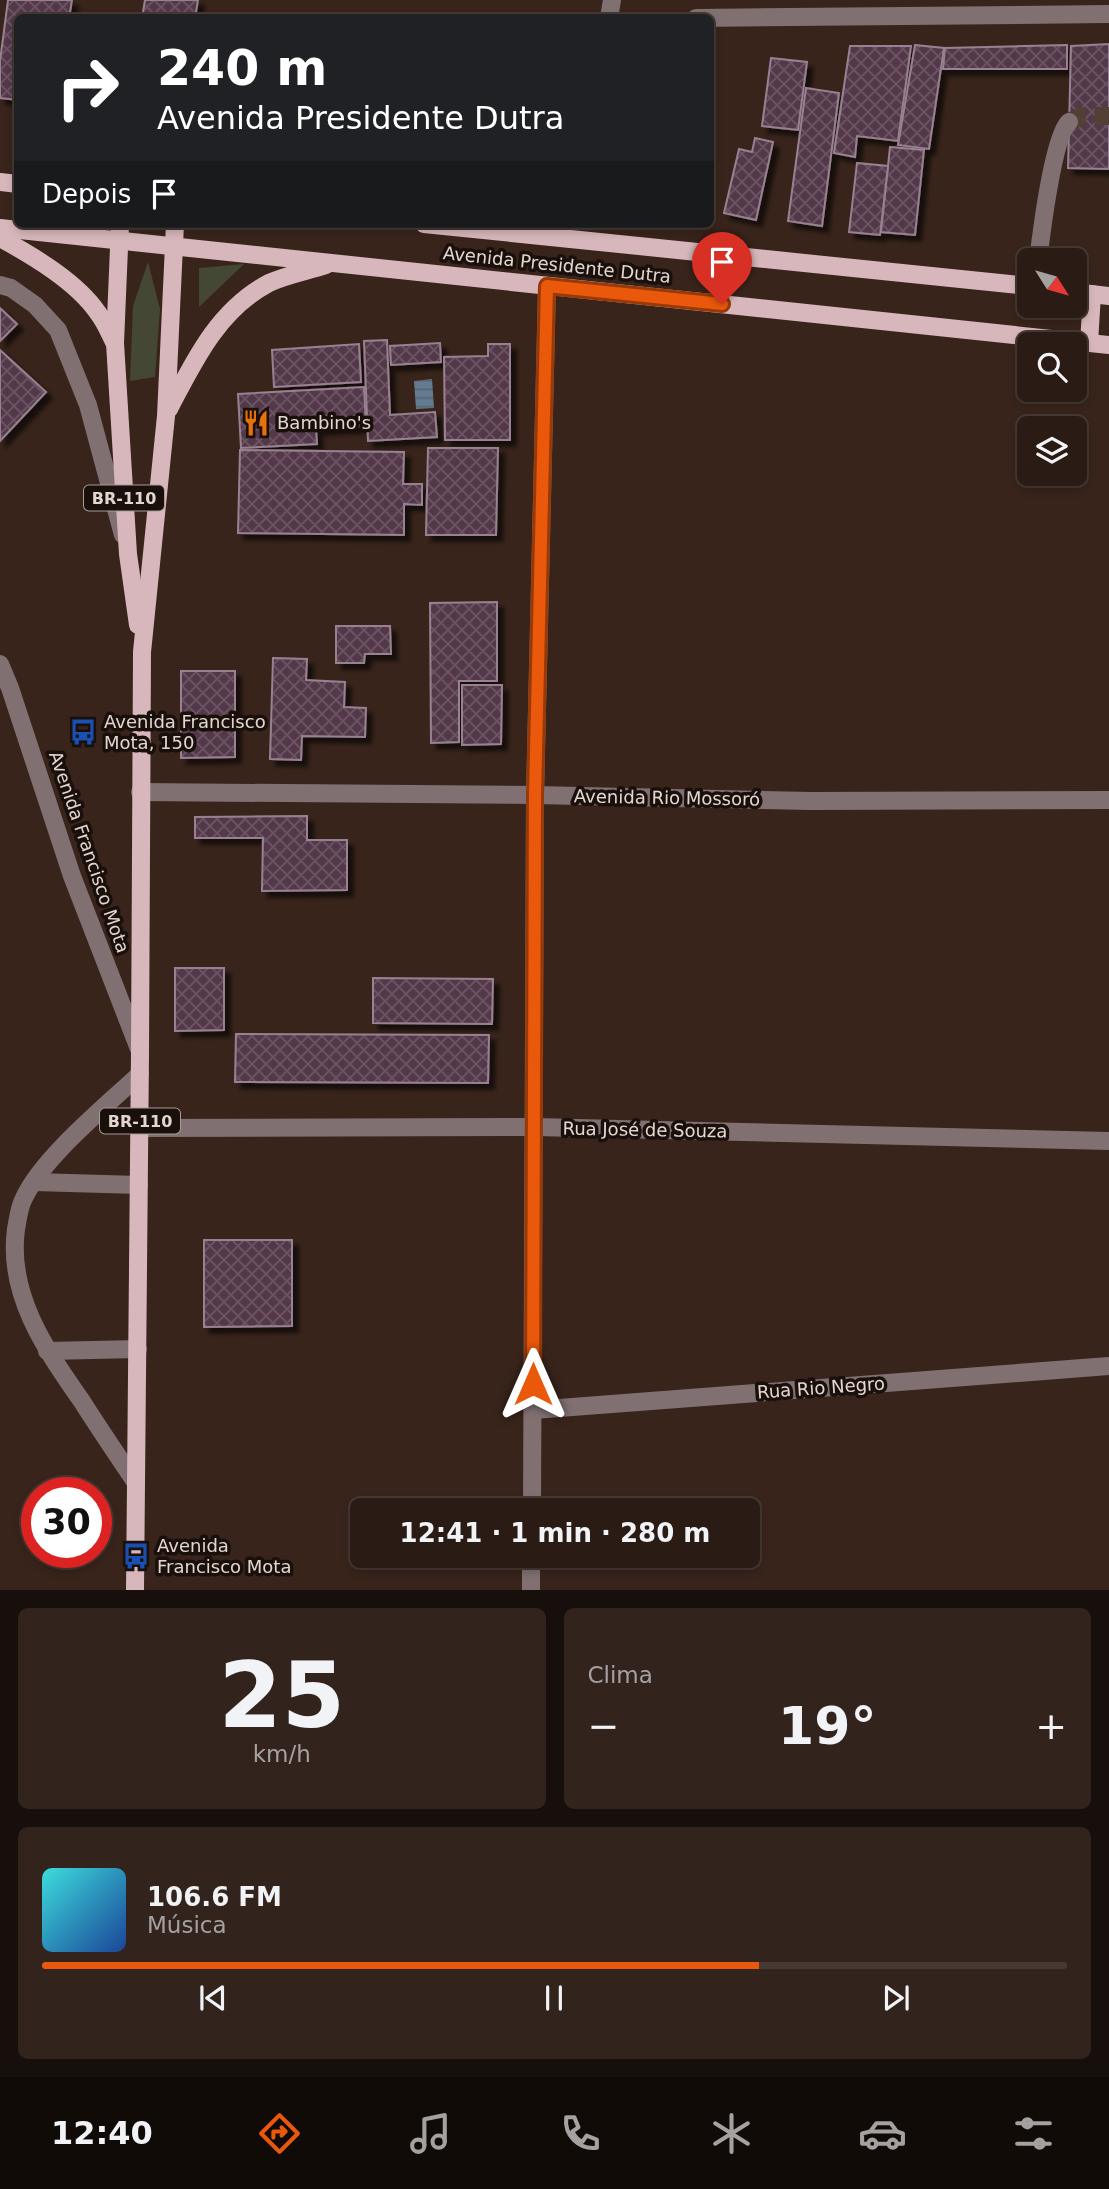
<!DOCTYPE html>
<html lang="pt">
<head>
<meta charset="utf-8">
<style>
  body { margin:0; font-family:"DejaVu Sans",sans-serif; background:#32241d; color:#f1f3f6; height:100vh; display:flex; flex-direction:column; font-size:26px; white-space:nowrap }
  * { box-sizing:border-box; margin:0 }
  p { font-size:23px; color:#a5a1a0 }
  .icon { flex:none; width:38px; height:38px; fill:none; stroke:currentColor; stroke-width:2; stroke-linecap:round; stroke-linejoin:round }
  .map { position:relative; height:1590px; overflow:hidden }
  .side { display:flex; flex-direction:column; gap:18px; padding:18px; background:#170f0b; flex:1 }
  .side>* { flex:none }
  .banner { position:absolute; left:14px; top:14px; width:700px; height:214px; border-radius:10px; box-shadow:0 4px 10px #0003,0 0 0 2px #463934; background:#202124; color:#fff; overflow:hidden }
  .needle { width:46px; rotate:127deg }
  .buttons { position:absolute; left:1017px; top:248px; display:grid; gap:14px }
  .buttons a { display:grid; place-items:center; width:70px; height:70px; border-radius:10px; background:#2a1b14; box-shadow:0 4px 10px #0003,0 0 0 2px #463934; font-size:35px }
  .speed { position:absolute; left:21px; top:1477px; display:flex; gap:14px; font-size:35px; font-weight:700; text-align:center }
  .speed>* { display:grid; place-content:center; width:91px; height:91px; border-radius:50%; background:#2a1b14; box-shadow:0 4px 10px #0003,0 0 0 2px #463934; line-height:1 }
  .speed .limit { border:10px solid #d22; background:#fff; color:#111 }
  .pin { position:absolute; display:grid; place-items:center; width:60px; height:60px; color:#fff; margin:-72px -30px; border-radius:50% 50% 50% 0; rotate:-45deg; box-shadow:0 0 7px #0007 }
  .pin .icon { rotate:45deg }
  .me { position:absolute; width:77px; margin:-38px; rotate:0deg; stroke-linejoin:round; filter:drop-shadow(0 0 5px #0008) }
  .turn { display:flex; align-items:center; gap:24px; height:147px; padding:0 28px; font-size:32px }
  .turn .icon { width:91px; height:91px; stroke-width:2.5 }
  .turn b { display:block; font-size:49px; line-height:60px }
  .then { display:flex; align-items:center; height:66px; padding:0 28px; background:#0003; gap:14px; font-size:26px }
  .big { font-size:52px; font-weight:800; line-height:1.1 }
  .side .tile { flex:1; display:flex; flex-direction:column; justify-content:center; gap:10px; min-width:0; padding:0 24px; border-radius:10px; background:#32241d }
  .side .dial { align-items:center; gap:0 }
  .dial b { font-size:91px; line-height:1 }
  .song { display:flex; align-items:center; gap:21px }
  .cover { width:84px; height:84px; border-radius:10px; background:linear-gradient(135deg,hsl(180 70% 55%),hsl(220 70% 35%)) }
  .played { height:7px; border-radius:4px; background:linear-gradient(90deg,#ea580c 70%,#463934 70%) }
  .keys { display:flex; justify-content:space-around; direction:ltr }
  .heat { display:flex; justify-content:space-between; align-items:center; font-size:38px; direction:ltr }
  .side .tiles { flex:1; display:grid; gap:18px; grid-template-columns:1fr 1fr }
  .tile:last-child { grid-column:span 2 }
  .trip { position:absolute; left:350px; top:1498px; width:410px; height:70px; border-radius:10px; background:#2a1b14; box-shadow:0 4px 10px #0003,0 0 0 2px #463934; font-weight:800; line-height:70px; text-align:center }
  .menu { display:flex; height:112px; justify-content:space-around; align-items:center; background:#110b08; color:#a5a1a0 }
  .menu .icon { width:49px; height:49px }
  .menu .current { color:#ea580c }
  .menu b { font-size:32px; color:#f1f3f6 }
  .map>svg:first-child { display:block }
  .grass { fill:#444734 }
  .water { fill:url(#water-rules) }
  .building { fill:url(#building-cross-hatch); stroke:#988190; stroke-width:2; filter:url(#shadow) }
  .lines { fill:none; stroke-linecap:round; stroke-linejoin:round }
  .minor-tunnel { stroke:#523f36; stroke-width:18; stroke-dasharray:18 9; stroke-linecap:butt }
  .minor { stroke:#807072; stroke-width:18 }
  .major { stroke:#d7b7bb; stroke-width:18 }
  .route-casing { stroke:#983908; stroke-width:18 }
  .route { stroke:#ea580c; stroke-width:12 }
  .labels { text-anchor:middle; stroke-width:7; stroke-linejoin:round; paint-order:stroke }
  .shield { fill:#19100c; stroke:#a79b94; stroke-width:2 }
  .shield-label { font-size:16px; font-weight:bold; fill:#e4d6cf }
  .street-label { font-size:18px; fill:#e4d6cf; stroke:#19100c }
  .poi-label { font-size:18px; fill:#e4d6cf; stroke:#19100c; text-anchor:start }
</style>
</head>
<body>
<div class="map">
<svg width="1109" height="1591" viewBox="0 0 1109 1591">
  <defs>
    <pattern id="water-rules" width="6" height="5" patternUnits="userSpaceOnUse" patternTransform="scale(1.75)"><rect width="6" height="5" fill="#647c92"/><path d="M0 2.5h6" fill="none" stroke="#576470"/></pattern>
    <pattern id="building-cross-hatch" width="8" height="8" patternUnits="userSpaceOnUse" patternTransform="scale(1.75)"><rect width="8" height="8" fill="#53394a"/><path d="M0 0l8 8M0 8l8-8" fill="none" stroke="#6c5563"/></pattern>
    <filter id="shadow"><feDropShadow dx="6" dy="6" stdDeviation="2" flood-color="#0009"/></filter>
  </defs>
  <rect width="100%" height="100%" fill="#38241b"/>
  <g class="grass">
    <polygon points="148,262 160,309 155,377 130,381 133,306"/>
    <polygon points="244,264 199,307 199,268"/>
  </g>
  <polygon class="water" points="432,379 434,408 416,409 414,381"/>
  <g class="building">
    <polygon points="8,0 72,0 69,18 18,18 18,100 0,98 0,61"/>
    <polygon points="145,0 198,0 195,18 142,18"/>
    <polygon points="1109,44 1109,169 1068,168 1071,46"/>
    <polygon points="915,45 944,48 929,149 898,145"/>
    <polygon points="1067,45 1067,69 943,69 945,48"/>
    <polygon points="850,46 911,46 898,141 857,136 855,157 834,153"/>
    <polygon points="771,58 807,62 798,130 762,126"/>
    <polygon points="806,88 839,93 822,226 788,221"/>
    <polygon points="755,138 773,142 756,220 724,213 739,149 752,152"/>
    <polygon points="890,147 924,150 915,235 881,232"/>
    <polygon points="857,163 888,166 880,235 849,232"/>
    <polygon points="0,308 17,324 0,341"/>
    <polygon points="387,340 390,415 435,412 437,437 368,441 364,341"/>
    <polygon points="440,343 441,362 391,365 390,346"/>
    <polygon points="359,344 361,382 274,387 272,350"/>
    <polygon points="488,344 510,344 510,440 445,440 444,357 488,356"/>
    <polygon points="0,350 46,392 0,441"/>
    <polygon points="364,387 366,426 316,429 317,444 241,448 238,394"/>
    <polygon points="428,448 498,448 496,535 426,535"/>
    <polygon points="240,450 404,452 403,484 422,484 422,505 404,504 404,535 238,533"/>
    <polygon points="497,602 497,681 459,681 459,742 431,743 430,603"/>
    <polygon points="336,626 390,626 391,654 365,654 364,663 336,663"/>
    <polygon points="273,658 307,659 306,680 345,682 344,707 366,708 365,737 302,736 301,760 270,759"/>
    <polygon points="181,671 235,671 235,757 181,758"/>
    <polygon points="462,685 502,685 501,744 462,745"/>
    <polygon points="307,816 307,840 347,840 347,890 262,891 263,838 195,838 195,817"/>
    <polygon points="175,968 224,968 224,1030 175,1031"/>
    <polygon points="373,978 493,979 492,1024 373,1023"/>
    <polygon points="236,1034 489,1035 488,1083 235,1082"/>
    <polygon points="204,1240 292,1240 292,1326 204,1327"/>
  </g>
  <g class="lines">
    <polyline class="minor-tunnel" points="1069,122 1082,116 1109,116"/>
    <g class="minor">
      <polyline points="609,18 612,0"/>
      <polyline points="696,18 1109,14"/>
      <path d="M1038 261C1041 236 1053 135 1069 122"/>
      <polyline points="0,285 11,288 35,305 58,330 88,405 123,535"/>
      <polyline points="0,664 10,688 72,876 139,1049"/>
      <polyline points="140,792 535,795 811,801 1109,800"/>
      <polyline points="140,1128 535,1127 1109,1141"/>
      <polyline points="34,1182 139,1185"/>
      <polyline points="47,1351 138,1349"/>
      <polyline points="533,1410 1109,1366"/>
      <path d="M136 1483C118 1456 100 1430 83 1403 47 1351 7 1296 16 1229 18 1219 19 1207 24 1198 43 1157 106 1106 140 1074"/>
      <polyline points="532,1510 535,795 547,286"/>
      <polyline points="531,1591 531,1556"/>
    </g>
    <g class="major">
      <polyline points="0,182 18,184"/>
      <polyline points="120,224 115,343 128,554 138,625"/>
      <polyline points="424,224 1029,286"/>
      <polyline points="0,228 1109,345"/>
      <path d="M0 238C33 256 77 282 98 313 105 322 109 332 114 342"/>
      <polyline points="1074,292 1109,296"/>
      <polyline points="1089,343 1092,294"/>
      <path d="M169 409C194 361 218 310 269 283 286 275 308 271 326 265"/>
      <polyline points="135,1591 140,1052 142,652 166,416 175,224"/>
    </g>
  </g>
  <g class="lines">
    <g class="route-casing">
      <polyline id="route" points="533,1384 535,795 547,286 722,304"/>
    </g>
    <use href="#route" class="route"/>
  </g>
  <defs>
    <g id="restaurant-bare" transform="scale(2.1)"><path d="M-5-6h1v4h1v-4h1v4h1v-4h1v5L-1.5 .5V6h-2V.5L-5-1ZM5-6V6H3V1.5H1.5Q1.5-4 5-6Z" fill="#e8710a" stroke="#19100c" stroke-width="2.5" paint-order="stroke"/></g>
    <g id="bus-bare" transform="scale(2.1)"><path d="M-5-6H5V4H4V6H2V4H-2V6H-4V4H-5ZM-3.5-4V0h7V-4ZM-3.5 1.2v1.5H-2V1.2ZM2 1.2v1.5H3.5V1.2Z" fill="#1a4fb4" stroke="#19100c" stroke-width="2.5" paint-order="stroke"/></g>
  </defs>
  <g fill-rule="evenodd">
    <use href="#restaurant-bare" x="256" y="423"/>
    <use href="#bus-bare" x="83" y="732"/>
    <use href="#bus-bare" x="136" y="1556"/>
  </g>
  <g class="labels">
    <g class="shield">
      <rect x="84" y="485.5" width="80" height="25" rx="5"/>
      <rect x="100" y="1108.5" width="80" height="25" rx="5"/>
    </g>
    <g class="shield-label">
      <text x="124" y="504">BR-110</text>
      <text x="140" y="1127">BR-110</text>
    </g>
    <g class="street-label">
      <text transform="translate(557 265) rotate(6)" y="6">Avenida Presidente Dutra</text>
      <text transform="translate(667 798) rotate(1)" y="6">Avenida Rio Mossoró</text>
      <text transform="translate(89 852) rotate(71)" y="6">Avenida Francisco Mota</text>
      <text transform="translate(645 1130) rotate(1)" y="6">Rua José de Souza</text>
      <text transform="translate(821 1388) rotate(-4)" y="6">Rua Rio Negro</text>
    </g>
    <g class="poi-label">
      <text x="277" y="429">Bambino's</text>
      <text x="104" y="728">Avenida Francisco<tspan x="104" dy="21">Mota, 150</tspan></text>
      <text x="157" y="1552">Avenida<tspan x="157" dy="21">Francisco Mota</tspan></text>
    </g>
  </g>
</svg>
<div class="buttons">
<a><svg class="needle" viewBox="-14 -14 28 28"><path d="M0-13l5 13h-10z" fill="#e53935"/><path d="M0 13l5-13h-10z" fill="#a5a1a0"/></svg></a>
<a><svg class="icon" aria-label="search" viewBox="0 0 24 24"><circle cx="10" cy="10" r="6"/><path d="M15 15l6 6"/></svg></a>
<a><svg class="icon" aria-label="layers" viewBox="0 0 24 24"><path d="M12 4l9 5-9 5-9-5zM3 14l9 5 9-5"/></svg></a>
</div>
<div class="speed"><div class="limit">30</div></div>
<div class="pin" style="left:722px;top:304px;background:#d93025"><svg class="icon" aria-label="arrive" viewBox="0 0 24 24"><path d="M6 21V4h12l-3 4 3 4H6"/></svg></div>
<svg class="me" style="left:533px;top:1384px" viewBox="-20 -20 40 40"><path d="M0-17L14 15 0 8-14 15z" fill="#ea580c" stroke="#fff" stroke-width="4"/></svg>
<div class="trip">12:41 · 1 min · 280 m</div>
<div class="banner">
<div class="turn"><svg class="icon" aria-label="right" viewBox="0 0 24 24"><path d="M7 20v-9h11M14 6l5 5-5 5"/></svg><div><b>240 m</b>Avenida Presidente Dutra</div></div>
<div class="then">Depois<svg class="icon" aria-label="arrive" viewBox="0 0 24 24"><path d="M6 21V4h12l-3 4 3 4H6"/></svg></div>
</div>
</div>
<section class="side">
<div class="tiles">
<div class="tile dial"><b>25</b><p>km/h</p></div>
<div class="tile"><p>Clima</p>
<div class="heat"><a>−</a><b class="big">19°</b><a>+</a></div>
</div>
<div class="tile">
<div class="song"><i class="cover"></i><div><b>106.6 FM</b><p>Música</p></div></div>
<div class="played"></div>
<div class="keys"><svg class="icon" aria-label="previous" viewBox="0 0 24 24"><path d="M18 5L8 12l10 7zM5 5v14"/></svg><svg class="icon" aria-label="pause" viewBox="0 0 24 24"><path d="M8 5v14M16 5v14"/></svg><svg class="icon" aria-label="next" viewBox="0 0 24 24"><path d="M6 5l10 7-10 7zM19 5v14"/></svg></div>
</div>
</div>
</section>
<nav class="menu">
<b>12:40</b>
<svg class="icon current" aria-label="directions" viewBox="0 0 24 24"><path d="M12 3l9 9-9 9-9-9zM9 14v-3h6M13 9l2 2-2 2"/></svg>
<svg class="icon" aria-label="music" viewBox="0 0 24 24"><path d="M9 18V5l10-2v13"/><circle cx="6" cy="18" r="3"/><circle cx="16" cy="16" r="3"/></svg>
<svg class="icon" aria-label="phone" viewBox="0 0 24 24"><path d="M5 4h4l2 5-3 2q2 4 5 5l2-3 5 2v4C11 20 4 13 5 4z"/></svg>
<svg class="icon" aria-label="climate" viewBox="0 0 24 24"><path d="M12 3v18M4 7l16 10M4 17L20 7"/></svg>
<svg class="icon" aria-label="car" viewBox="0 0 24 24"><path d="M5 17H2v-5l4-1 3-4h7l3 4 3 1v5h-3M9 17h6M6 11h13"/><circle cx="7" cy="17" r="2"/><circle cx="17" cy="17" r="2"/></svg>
<svg class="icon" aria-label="filters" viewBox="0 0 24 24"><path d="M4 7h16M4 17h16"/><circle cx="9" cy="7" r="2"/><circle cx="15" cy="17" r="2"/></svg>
</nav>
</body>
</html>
